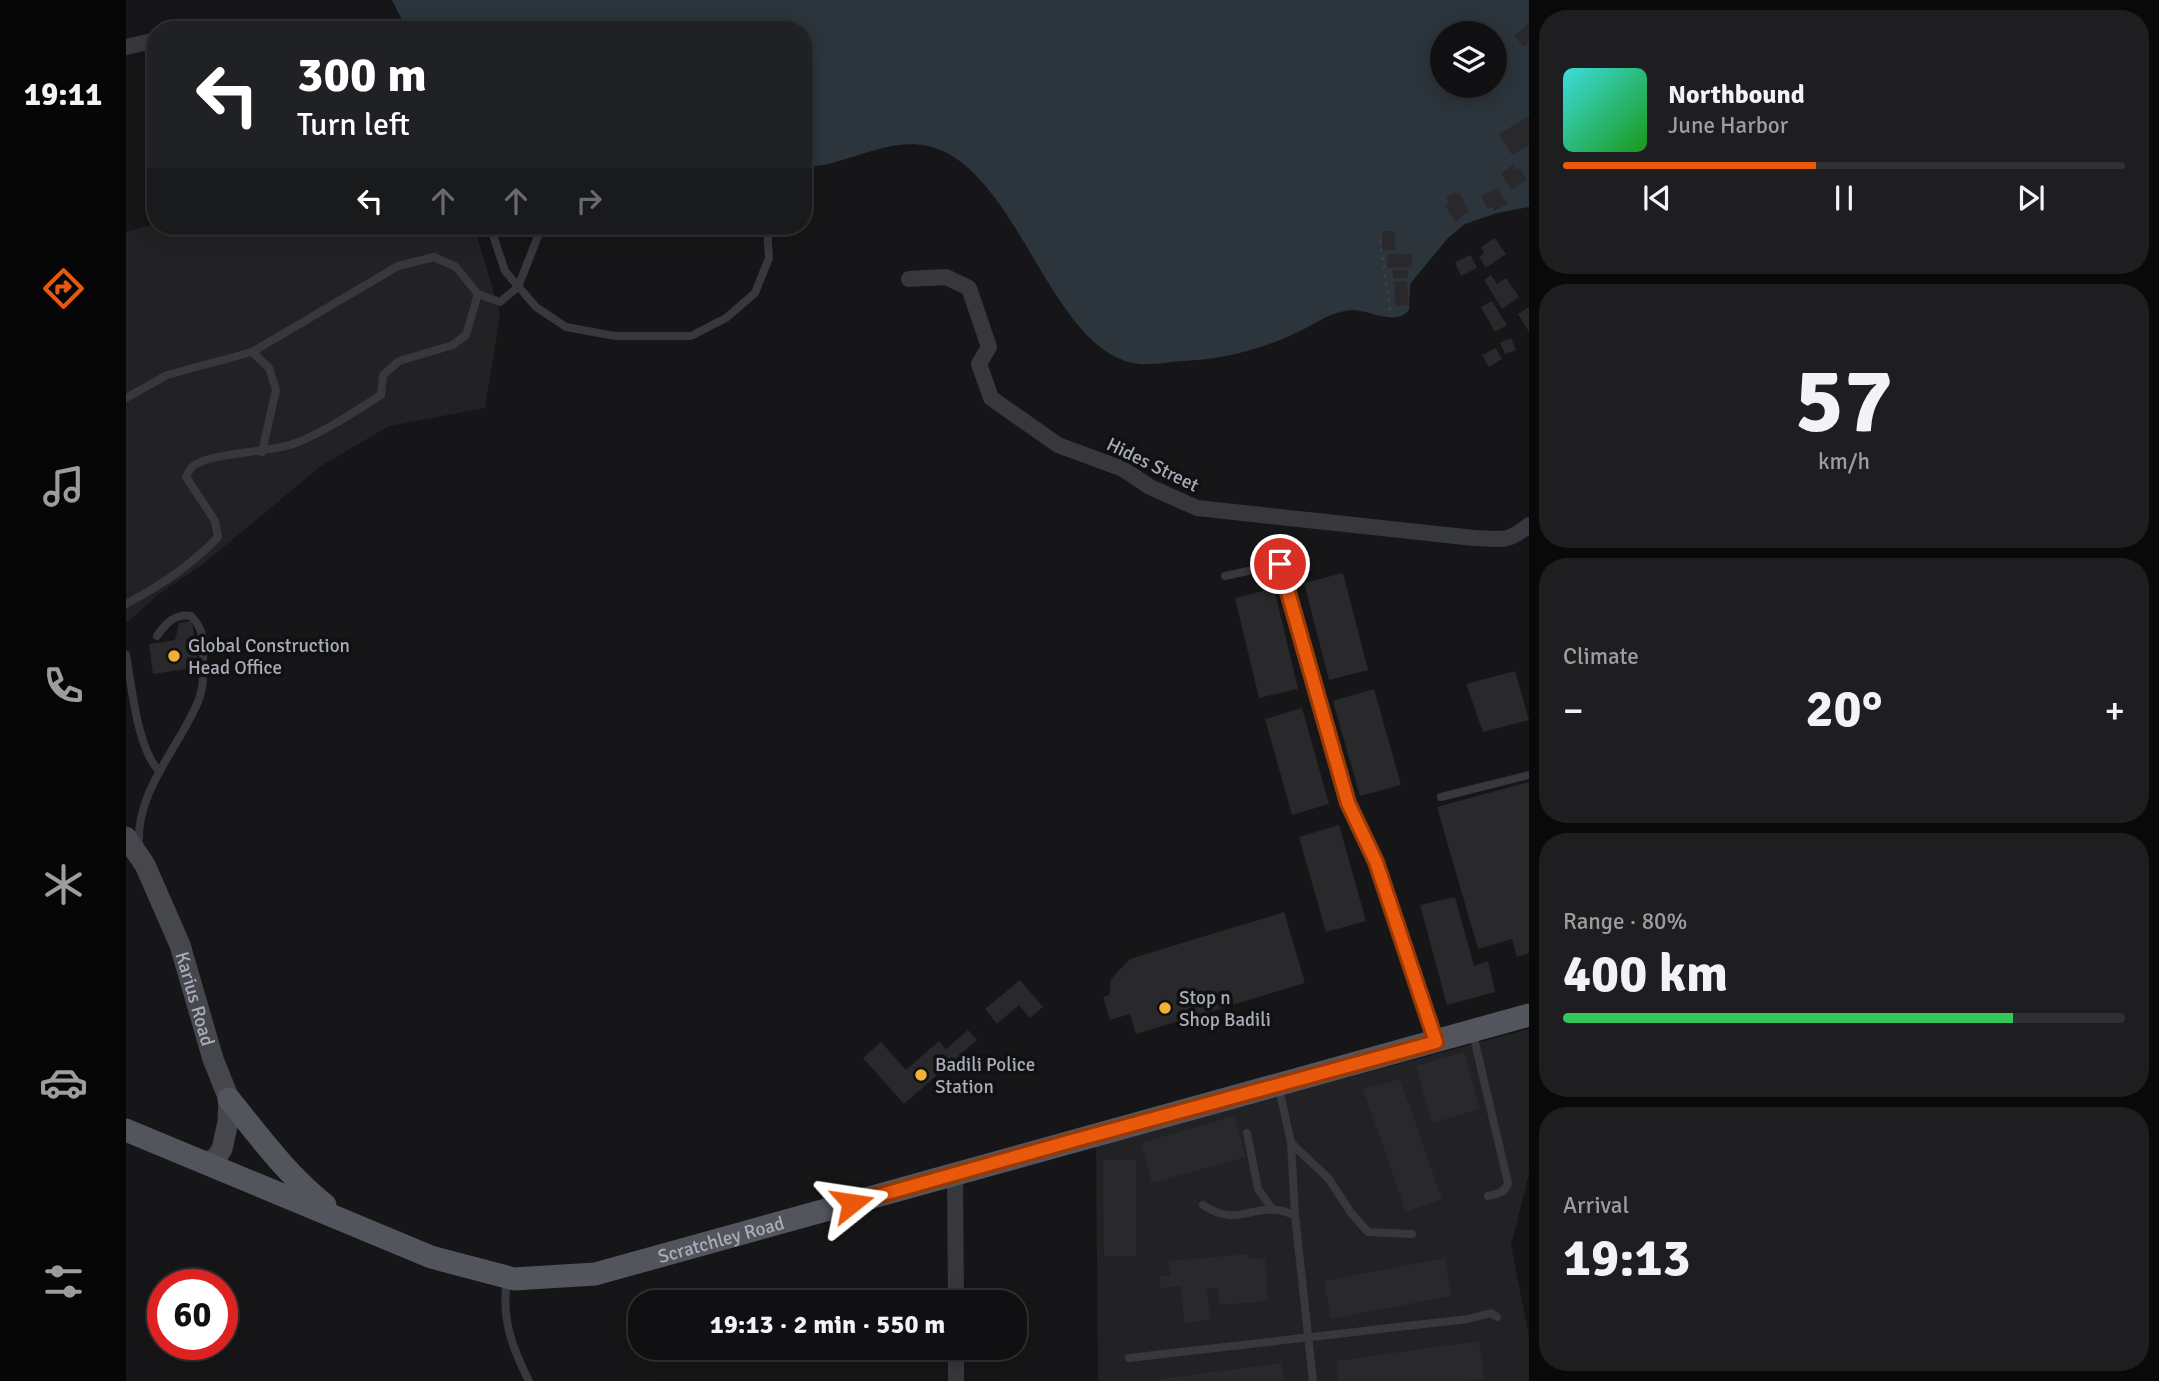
<!DOCTYPE html>
<html lang="en">
<head>
<meta charset="utf-8">
<style>
  body { margin:0; font-family:Signika,sans-serif; background:#1e1e20; color:#f1f3f6; height:100vh; display:flex; flex-direction:column; font-size:26px; white-space:nowrap }
  * { box-sizing:border-box; margin:0 }
  p { font-size:23px; color:#9c9d9f }
  .icon { flex:none; width:38px; height:38px; fill:none; stroke:currentColor; stroke-width:2; stroke-linecap:round; stroke-linejoin:round }
  .map { position:relative; flex:1; overflow:hidden }
  .side { display:flex; flex-direction:column; gap:10px; padding:10px; background:#09090a; width:630px }
  .side>* { flex:none }
  .hud { position:absolute; left:21px; top:21px; width:665px; height:214px; border-radius:28px; box-shadow:0 4px 18px #0003,0 0 0 2px #303032; background:#202124; color:#fff; overflow:hidden }
  .fabs { position:absolute; left:1304px; top:21px; display:grid; gap:14px }
  .fabs a { display:grid; place-items:center; width:77px; height:77px; border-radius:50%; background:#101012; box-shadow:0 4px 18px #0003,0 0 0 2px #303032; font-size:35px }
  .speed { position:absolute; left:21px; top:1269px; display:flex; gap:14px; font-size:35px; font-weight:700; text-align:center }
  .speed>* { display:grid; place-content:center; width:91px; height:91px; border-radius:50%; background:#101012; box-shadow:0 4px 18px #0003,0 0 0 2px #303032; line-height:1 }
  .speed .limit { border:10px solid #d22; background:#fff; color:#111 }
  .pin { position:absolute; display:grid; place-items:center; width:60px; height:60px; color:#fff; margin:-30px; border:4px solid #fff; border-radius:50%; box-shadow:0 2px 7px #0007 }
  .me { position:absolute; width:77px; margin:-38px; rotate:75deg; stroke-linejoin:round; filter:drop-shadow(0 0 5px #0008) }
  .turn { display:flex; align-items:center; gap:24px; height:147px; padding:0 35px; font-size:32px }
  .turn .icon { width:91px; height:91px; stroke-width:2.5 }
  .turn b { display:block; font-size:49px; line-height:60px }
  .lanes { display:flex; align-items:center; height:66px; padding:0 35px; background:#0003; justify-content:center; gap:35px; direction:ltr }
  .lanes .off { opacity:.35 }
  .big { font-size:52px; font-weight:800; line-height:1.1 }
  .side .tile { flex:1; display:flex; flex-direction:column; justify-content:center; gap:10px; min-width:0; padding:0 24px; border-radius:28px; background:#1e1e20 }
  .side .dial { align-items:center; gap:0 }
  .dial b { font-size:91px; line-height:1 }
  .song { display:flex; align-items:center; gap:21px }
  .cover { width:84px; height:84px; border-radius:10px; background:linear-gradient(135deg,hsl(180 70% 55%),hsl(120 70% 35%)) }
  .played { height:7px; border-radius:4px; background:linear-gradient(90deg,#ea580c 45%,#303032 45%) }
  .keys { display:flex; justify-content:space-around; direction:ltr }
  .heat { display:flex; justify-content:space-between; align-items:center; font-size:38px; direction:ltr }
  .charge { height:10px; border-radius:5px; background:linear-gradient(90deg,#34c759 80%,#303032 0) }
  .trip { position:absolute; left:502px; top:1290px; width:399px; height:70px; border-radius:28px; background:#101012; box-shadow:0 4px 18px #0003,0 0 0 2px #303032; font-weight:800; line-height:70px; text-align:center }
  main { display:flex; flex:1; min-height:0 }
  .dock { display:flex; flex-direction:column; width:126px; justify-content:space-around; align-items:center; background:#060607; color:#9c9d9f }
  .dock .icon { width:49px; height:49px }
  .dock .on { color:#ea580c }
  .dock b { font-size:32px; color:#f1f3f6 }
  .map>svg:first-child { display:block }
  .built { fill:#222225 }
  .water { fill:#2c353c; fill-rule:evenodd }
  .building { fill:#29292c }
  .lines { fill:none; stroke-linecap:round; stroke-linejoin:round }
  .path { stroke:#3d3f44; stroke-width:2.5; stroke-dasharray:3.5 5; stroke-linecap:butt }
  .lane { stroke:#37383d; stroke-width:8 }
  .street { stroke:#37383d; stroke-width:16 }
  .secondary { stroke:#45474d; stroke-width:21 }
  .primary { stroke:#53555c; stroke-width:23 }
  .route-casing { stroke:#983908; stroke-width:18 }
  .route { stroke:#ea580c; stroke-width:12 }
  .poi-dot { fill:#f2b134; stroke:#111113; stroke-width:2.5 }
  .labels { text-anchor:middle; stroke-width:7; stroke-linejoin:round; paint-order:stroke }
  .street-label { font-size:19px; fill:#a8adb8; stroke:#111113 }
  .poi-label { font-size:19px; fill:#a8adb8; stroke:#111113; text-anchor:start }
</style>
</head>
<body>
<main>
<nav class="dock">
<b>19:11</b>
<svg class="icon on" aria-label="directions" viewBox="0 0 24 24"><path d="M12 3l9 9-9 9-9-9zM9 14v-3h6M13 9l2 2-2 2"/></svg>
<svg class="icon" aria-label="music" viewBox="0 0 24 24"><path d="M9 18V5l10-2v13"/><circle cx="6" cy="18" r="3"/><circle cx="16" cy="16" r="3"/></svg>
<svg class="icon" aria-label="phone" viewBox="0 0 24 24"><path d="M5 4h4l2 5-3 2q2 4 5 5l2-3 5 2v4C11 20 4 13 5 4z"/></svg>
<svg class="icon" aria-label="climate" viewBox="0 0 24 24"><path d="M12 3v18M4 7l16 10M4 17L20 7"/></svg>
<svg class="icon" aria-label="car" viewBox="0 0 24 24"><path d="M5 17H2v-5l4-1 3-4h7l3 4 3 1v5h-3M9 17h6M6 11h13"/><circle cx="7" cy="17" r="2"/><circle cx="17" cy="17" r="2"/></svg>
<svg class="icon" aria-label="filters" viewBox="0 0 24 24"><path d="M4 7h16M4 17h16"/><circle cx="9" cy="7" r="2"/><circle cx="15" cy="17" r="2"/></svg>
</nav>
<div class="map">
<svg width="1403" height="1381" viewBox="0 0 1403 1381">
  <rect width="100%" height="100%" fill="#161618"/>
  <g class="built">
    <polygon points="30,224 348,226 374,314 359,408 263,426 195,466 76,565 34,593 0,623 0,232"/>
    <polygon points="1403,1029 1403,1173 1385,1245 1403,1337 1403,1381 972,1381 970,1145"/>
  </g>
  <path class="water" d="M266 0H1403V207L1371 213 1339 224 1322 238 1284 284 1283 310C1270 326 1245 311 1228 310 1216 310 1203 315 1193 321 1151 345 1105 359 1057 361 1043 362 1028 365 1014 364 928 355 898 189 817 151 769 129 723 167 677 167V30H281ZM1316 33H1368V86H1316Z"/>
  <g class="building">
    <polygon points="1403,23 1403,42 1397,47 1388,35"/>
    <polygon points="1403,116 1403,145 1386,155 1373,134"/>
    <polygon points="1387,165 1390,170 1394,168 1401,180 1385,190 1375,173"/>
    <polygon points="1372,188 1381,204 1368,211 1366,207 1362,209 1355,196"/>
    <polygon points="1329,192 1330,195 1333,193 1343,211 1329,222 1319,205 1323,203 1320,197"/>
    <rect x="1256" y="231" width="13" height="19"/>
    <polygon points="1369,238 1380,254 1360,268 1353,257 1358,253 1355,247"/>
    <polygon points="1261,254 1286,254 1286,267 1261,268"/>
    <polygon points="1345,255 1351,268 1335,276 1329,262"/>
    <rect x="1267" y="270" width="15" height="8"/>
    <polygon points="1365,275 1371,284 1380,278 1393,297 1376,309 1358,280"/>
    <polygon points="1281,281 1283,305 1269,306 1268,282"/>
    <polygon points="1366,301 1381,325 1369,332 1355,307"/>
    <polygon points="1403,307 1403,332 1392,314"/>
    <polygon points="1385,338 1390,350 1379,354 1374,343"/>
    <polygon points="1370,348 1376,359 1363,367 1356,355"/>
    <polygon points="1217,573 1242,670 1203,680 1178,583"/>
    <polygon points="1148,588 1172,689 1133,698 1109,598"/>
    <polygon points="66,621 73,667 27,674 23,644 49,640 53,623"/>
    <polygon points="1389,671 1403,720 1357,732 1340,684"/>
    <polygon points="1248,689 1275,785 1234,796 1207,701"/>
    <polygon points="1176,708 1203,804 1166,815 1139,719"/>
    <polygon points="1403,782 1403,953 1391,957 1386,939 1352,949 1311,807"/>
    <polygon points="1213,825 1240,921 1200,932 1173,837"/>
    <polygon points="1329,897 1348,966 1362,961 1369,992 1321,1005 1294,905"/>
    <polygon points="1158,912 1179,983 1010,1034 1004,1014 984,1020 977,997 983,995 985,979 1004,959"/>
    <polygon points="894,980 917,1007 904,1018 893,1005 871,1024 859,1009"/>
    <polygon points="842,1030 851,1040 778,1104 737,1058 755,1042 780,1070 813,1041 820,1049"/>
    <polygon points="1338,1052 1354,1109 1306,1123 1290,1066"/>
    <polygon points="1274,1079 1316,1199 1280,1212 1237,1089"/>
    <polygon points="1108,1116 1120,1157 1026,1183 1015,1143"/>
    <polygon points="977,1160 1010,1160 1010,1256 978,1256"/>
    <polygon points="1123,1254 1124,1259 1139,1258 1142,1301 1093,1305 1092,1288 1081,1289 1084,1320 1058,1323 1055,1286 1034,1288 1033,1276 1044,1275 1043,1261"/>
    <polygon points="1319,1258 1325,1296 1205,1319 1198,1281"/>
    <polygon points="1353,1341 1358,1378 1339,1381 1213,1381 1210,1361"/>
    <polygon points="1155,1363 1158,1381 1035,1381 1035,1379"/>
  </g>
  <g class="lines">
    <polyline class="path" points="1254,240 1265,317"/>
    <g class="lane">
      <polyline points="364,226 379,271 410,307 440,327 489,336 565,336 600,318 629,293 643,258 641,228 640,226"/>
      <polyline points="126,352 143,368 150,390 136,452"/>
      <polyline points="0,398 41,375 126,352 272,266 308,257 330,267 352,294 374,302 392,287 416,226"/>
      <polyline points="1099,576 1154,564 1222,803 1250,862 1309,1039"/>
      <path d="M0 604C34 586 65 566 92 537L89 521 60 477C62 474 63 470 66 467 82 452 145 453 170 443 200 431 228 412 255 395L257 375 273 361 327 345 340 335 352 294"/>
      <path d="M0 655C6 687 11 748 33 771"/>
      <polyline points="1315,797 1403,775"/>
      <path d="M13 845C10 798 42 760 62 722 67 712 73 703 75 692 78 682 77 670 77 660 78 642 78 629 65 616 49 613 39 624 31 636"/>
      <path d="M1347 1034 1382 1183C1379 1193 1371 1194 1362 1196"/>
      <polyline points="1153,1088 1165,1143 1169,1215 1187,1381"/>
      <polyline points="1121,1133 1132,1189 1147,1210"/>
      <polyline points="1165,1143 1203,1179 1225,1213 1242,1232 1286,1234"/>
      <path d="M1077 1205C1110 1227 1124 1206 1153 1210 1159 1211 1164 1214 1169 1215"/>
      <path d="M381 1280C375 1317 386 1348 403 1381"/>
      <polyline points="1003,1358 1342,1319 1365,1313 1371,1317"/>
    </g>
    <g class="street">
      <polyline points="87,30 108,30"/>
      <polyline points="0,47 30,40"/>
      <path d="M783 279 820 277 843 288 863 347 853 364 865 398 932 445 997 469 1024 487 1071 508 1348 538C1374 539 1382 543 1403 525"/>
      <polyline points="829,1175 830,1302"/>
      <polyline points="830,1348 830,1381"/>
    </g>
    <path class="secondary" id="s1" d="M0 837 19 865 54 945 87 1059 103 1099 102 1122 96 1149 91 1157 81 1163"/>
    <g class="primary">
      <path d="M103 1099C133 1136 161 1175 199 1205"/>
      <path id="s2" d="M0 1130 305 1257 388 1279 469 1274 1403 1015"/>
    </g>
  </g>
  <g class="lines">
    <g class="route-casing">
      <polyline id="route" points="726,1203 942,1142 1310,1042 1250,862 1222,803 1154,564"/>
    </g>
    <use href="#route" class="route"/>
  </g>
  <g class="poi-dot">
    <circle cx="48" cy="656" r="7"/>
    <circle cx="1039" cy="1008" r="7"/>
    <circle cx="795" cy="1075" r="7"/>
  </g>
  <g class="labels">
    <g class="street-label">
      <text transform="translate(1027 464) rotate(26)" y="7">Hides Street</text>
      <text dy="7" stroke="none"><textPath href="#s1" startOffset="177">Karius Road</textPath></text>
      <text dy="7" stroke="none"><textPath href="#s2" startOffset="628">Scratchley Road</textPath></text>
    </g>
    <g class="poi-label">
      <text x="62" y="652">Global Construction<tspan x="62" dy="22">Head Office</tspan></text>
      <text x="1053" y="1004">Stop n<tspan x="1053" dy="22">Shop Badili</tspan></text>
      <text x="809" y="1071">Badili Police<tspan x="809" dy="22">Station</tspan></text>
    </g>
  </g>
</svg>
<div class="fabs">
<a><svg class="icon" aria-label="layers" viewBox="0 0 24 24"><path d="M12 4l9 5-9 5-9-5zM3 14l9 5 9-5"/></svg></a>
</div>
<div class="speed"><div class="limit">60</div></div>
<div class="pin" style="left:1154px;top:564px;background:#d93025"><svg class="icon" aria-label="arrive" viewBox="0 0 24 24"><path d="M6 21V4h12l-3 4 3 4H6"/></svg></div>
<svg class="me" style="left:726px;top:1203px" viewBox="-20 -20 40 40"><path d="M0-17L14 15 0 8-14 15z" fill="#ea580c" stroke="#fff" stroke-width="4"/></svg>
<div class="trip">19:13 · 2 min · 550 m</div>
<div class="hud">
<div class="turn"><svg class="icon" aria-label="left" viewBox="0 0 24 24"><path d="M17 20v-9H6M10 6l-5 5 5 5"/></svg><div><b>300 m</b>Turn left</div></div>
<div class="lanes"><svg class="icon" aria-label="left" viewBox="0 0 24 24"><path d="M17 20v-9H6M10 6l-5 5 5 5"/></svg><svg class="icon off" aria-label="ahead" viewBox="0 0 24 24"><path d="M12 20V5M6 11l6-6 6 6"/></svg><svg class="icon off" aria-label="ahead" viewBox="0 0 24 24"><path d="M12 20V5M6 11l6-6 6 6"/></svg><svg class="icon off" aria-label="right" viewBox="0 0 24 24"><path d="M7 20v-9h11M14 6l5 5-5 5"/></svg></div>
</div>
</div>
<section class="side">
<div class="tile">
<div class="song"><i class="cover"></i><div><b>Northbound</b><p>June Harbor</p></div></div>
<div class="played"></div>
<div class="keys"><svg class="icon" aria-label="previous" viewBox="0 0 24 24"><path d="M18 5L8 12l10 7zM5 5v14"/></svg><svg class="icon" aria-label="pause" viewBox="0 0 24 24"><path d="M8 5v14M16 5v14"/></svg><svg class="icon" aria-label="next" viewBox="0 0 24 24"><path d="M6 5l10 7-10 7zM19 5v14"/></svg></div>
</div>
<div class="tile dial"><b>57</b><p>km/h</p></div>
<div class="tile"><p>Climate</p>
<div class="heat"><a>−</a><b class="big">20°</b><a>+</a></div>
</div>
<div class="tile"><p>Range · 80%</p><b class="big">400 km</b><div class="charge"></div></div>
<div class="tile"><p>Arrival</p><b class="big">19:13</b></div>
</section>
</main>
</body>
</html>
